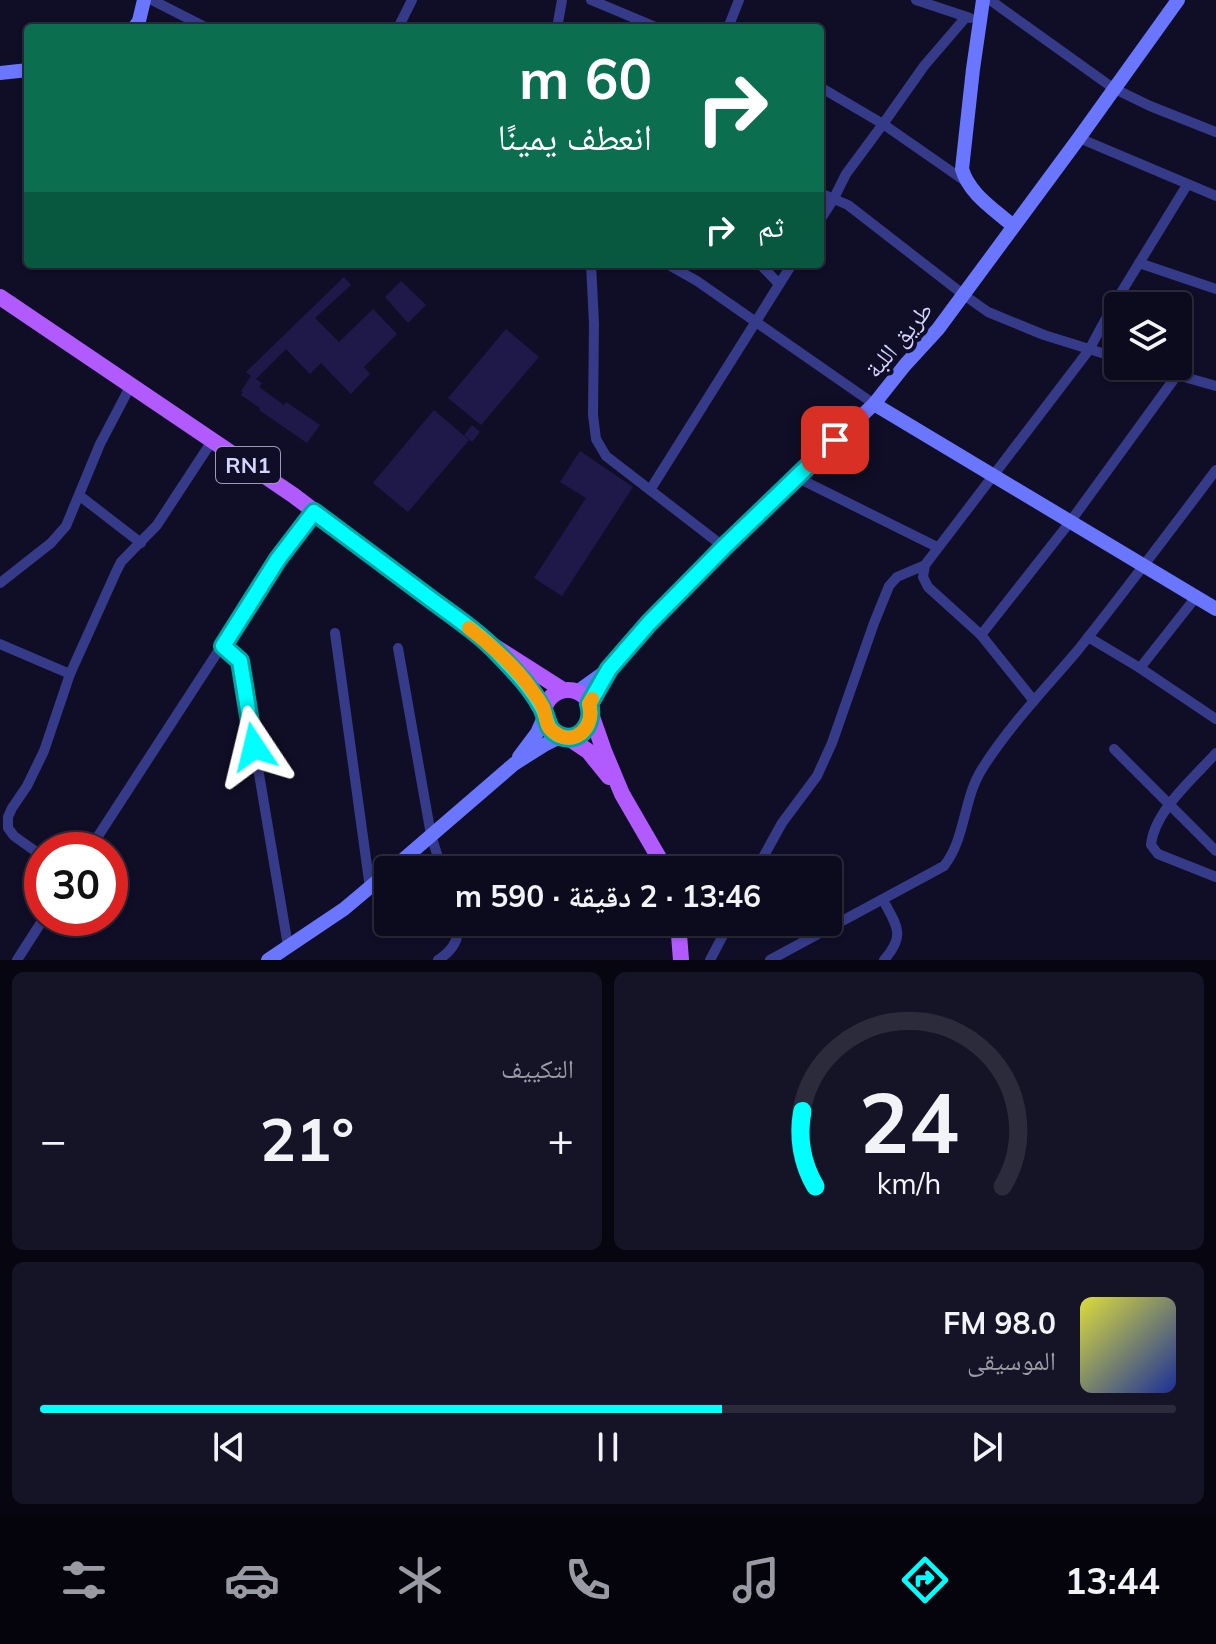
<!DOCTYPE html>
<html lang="ar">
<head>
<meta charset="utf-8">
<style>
  body { margin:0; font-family:Mulish,"Noto Naskh Arabic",sans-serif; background:#151326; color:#f1f3f6; direction:rtl; height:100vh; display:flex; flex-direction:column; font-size:30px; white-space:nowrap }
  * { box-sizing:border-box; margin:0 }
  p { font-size:26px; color:#9a9aa4 }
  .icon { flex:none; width:44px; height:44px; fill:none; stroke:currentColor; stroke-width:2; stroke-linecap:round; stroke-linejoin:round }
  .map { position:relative; height:960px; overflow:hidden; direction:ltr }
  .panel { display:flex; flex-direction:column; gap:12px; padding:12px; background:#070610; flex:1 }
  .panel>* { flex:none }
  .hud { position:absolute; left:24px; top:24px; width:800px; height:244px; border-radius:8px; box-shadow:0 2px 6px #0004,0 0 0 2px #2c2b3b; direction:rtl; background:#0b6e4f; color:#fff; overflow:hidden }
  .buttons { position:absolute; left:1104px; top:292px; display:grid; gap:16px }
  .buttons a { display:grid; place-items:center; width:88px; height:88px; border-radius:8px; background:#0c0a1d; box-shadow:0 2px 6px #0004,0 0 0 2px #2c2b3b; font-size:40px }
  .speed { position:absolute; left:24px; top:832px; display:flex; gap:16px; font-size:40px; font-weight:700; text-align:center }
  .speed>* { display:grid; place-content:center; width:104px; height:104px; border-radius:50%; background:#0c0a1d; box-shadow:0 2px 6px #0004,0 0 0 2px #2c2b3b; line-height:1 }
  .speed .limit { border:12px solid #d22; background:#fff; color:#111 }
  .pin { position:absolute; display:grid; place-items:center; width:68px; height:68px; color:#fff; margin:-34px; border-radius:16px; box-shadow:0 4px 12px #0006 }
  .me { position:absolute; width:88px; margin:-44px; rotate:350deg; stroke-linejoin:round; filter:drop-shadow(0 0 6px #0008) }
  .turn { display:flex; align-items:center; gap:28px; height:168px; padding:0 40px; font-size:36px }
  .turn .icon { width:104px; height:104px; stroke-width:2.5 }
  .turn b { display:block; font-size:56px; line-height:68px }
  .then { display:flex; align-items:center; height:76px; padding:0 40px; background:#0003; gap:16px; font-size:30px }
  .big { font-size:60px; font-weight:700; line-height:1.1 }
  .panel .widget { flex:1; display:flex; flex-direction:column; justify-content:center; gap:12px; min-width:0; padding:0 28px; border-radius:12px; background:#151326 }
  .panel .dial { align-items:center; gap:0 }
  .dial svg { height:208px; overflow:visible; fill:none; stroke:#2c2b3b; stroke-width:7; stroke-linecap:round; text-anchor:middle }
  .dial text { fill:#f1f3f6; stroke:none }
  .song { display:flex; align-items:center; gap:24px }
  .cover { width:96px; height:96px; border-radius:12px; background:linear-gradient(135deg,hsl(60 70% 55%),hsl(230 70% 35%)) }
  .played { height:8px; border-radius:4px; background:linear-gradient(90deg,#0ff 60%,#2c2b3b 60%) }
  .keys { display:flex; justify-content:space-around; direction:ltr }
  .heat { display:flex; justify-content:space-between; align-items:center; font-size:44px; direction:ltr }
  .panel .tiles { flex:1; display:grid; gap:12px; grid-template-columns:1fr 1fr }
  .widget:last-child { grid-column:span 2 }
  .trip { position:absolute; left:374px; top:856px; width:468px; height:80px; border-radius:8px; background:#0c0a1d; box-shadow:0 2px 6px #0004,0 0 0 2px #2c2b3b; font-weight:700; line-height:80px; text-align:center; direction:rtl }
  .menu { display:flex; height:128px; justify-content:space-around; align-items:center; background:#05040c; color:#9a9aa4 }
  .menu .icon { width:56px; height:56px }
  .menu .active { color:#0ff }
  .menu b { font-size:36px; color:#f1f3f6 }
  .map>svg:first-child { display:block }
  .building { fill:#1e1949 }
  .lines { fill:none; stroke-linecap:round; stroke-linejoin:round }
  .street { stroke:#363b89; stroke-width:10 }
  .secondary { stroke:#6b76ff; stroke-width:14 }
  .primary { stroke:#b15bff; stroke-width:16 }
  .route-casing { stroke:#00a6a6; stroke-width:20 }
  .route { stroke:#0ff; stroke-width:14 }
  .slow { stroke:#f59e0b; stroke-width:14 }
  .labels { text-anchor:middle; stroke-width:8; stroke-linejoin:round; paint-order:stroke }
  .shield { fill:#100e27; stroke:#9a99be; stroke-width:2 }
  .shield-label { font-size:22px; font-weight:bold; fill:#d5d4ff }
  .street-label { font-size:24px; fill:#d5d4ff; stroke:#100e27 }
</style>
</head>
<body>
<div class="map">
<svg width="1216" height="960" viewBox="0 0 1216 960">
  <rect width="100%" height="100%" fill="#100e27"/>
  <g class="building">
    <polygon points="344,277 351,285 315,318 339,342 373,309 397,334 364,367 370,374 351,394 321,363 310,374 286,349 256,379 262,383 259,387 284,405 286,402 320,425 307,443 259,410 260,408 241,395 243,392 241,391 251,376 246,372"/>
    <polygon points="401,281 426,305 408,323 385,297"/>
    <polygon points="506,329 539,357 481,425 448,398"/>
    <polygon points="434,410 469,440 408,512 373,483"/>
    <polygon points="472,425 480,432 472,442 464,435"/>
    <polygon points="580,451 633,487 562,596 534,578 586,498 560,482"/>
  </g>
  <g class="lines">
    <g class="street">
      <polyline points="152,0 207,28"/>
      <polyline points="591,0 658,28"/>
      <polyline points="916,0 970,18"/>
      <polyline points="990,0 1113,88 1150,106 1216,132"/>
      <polyline points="398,28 412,0"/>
      <polyline points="557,28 562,0"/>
      <polyline points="728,28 739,0"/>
      <polyline points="820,87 883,124 924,66 966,17"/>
      <polyline points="1079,138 1216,196"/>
      <polyline points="820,193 848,205 964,295 988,312 1044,335 1118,358"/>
      <polyline points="820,220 833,200 846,174 883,124 965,181"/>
      <polyline points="1139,263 1216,289"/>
      <polyline points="591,264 594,324 593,415 596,439 606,456 724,547"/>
      <polyline points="667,264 697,281 874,404"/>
      <polyline points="760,264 779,284"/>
      <polyline points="1145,366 1216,386"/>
      <polyline points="1177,375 1070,522 981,635 928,587 923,577 925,565 1089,350 1111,309 1187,185"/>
      <polyline points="796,477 937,547"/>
      <polyline points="650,490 792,264"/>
      <polyline points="80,496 141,543"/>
      <polyline points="0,583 51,543 66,526 100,444 131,385"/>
      <polyline points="335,633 370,888"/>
      <polyline points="981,635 1034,701"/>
      <polyline points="1088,637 1140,668 1216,719"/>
      <polyline points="0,644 70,674"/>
      <polyline points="223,646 240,661 288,946"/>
      <polyline points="398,648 431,835 442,870"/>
      <polyline points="1140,668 1196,597"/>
      <polyline points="1114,749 1216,851"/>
      <path d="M1216 753C1194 778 1154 811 1151 845L1158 854 1216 877"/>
      <polyline points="89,850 278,559 314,512"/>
      <polyline points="42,856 14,836 8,828 8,817 12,808 27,786 44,751 70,674 116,572 121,562 157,525 212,441"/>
      <polyline points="756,870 782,823 817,776 832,743 874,623 889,586 897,577 925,565"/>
      <path d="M883 900C897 926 906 935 884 960"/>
      <polyline points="17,960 44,918"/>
      <path d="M438 960C452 951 461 939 457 922"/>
      <polyline points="710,960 730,922"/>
      <path d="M770 960 944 866C966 838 963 799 982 769 1009 726 1045 689 1078 650 1125 591 1170 531 1216 470"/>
    </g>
    <g class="secondary">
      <path d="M983 0 973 69 962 169C969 194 994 209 1013 226"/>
      <polyline points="134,28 139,21 144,0"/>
      <polyline points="0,73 28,70"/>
      <polyline points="874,404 1216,609"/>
      <polyline points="577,692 605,672"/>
      <polyline points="589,704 609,669 649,623 724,547 874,404 905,365 938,329 1079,138 1178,0"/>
      <polyline points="519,757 537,733 544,717"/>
      <polyline points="391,870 514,764 544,745 562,736"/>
      <polyline points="268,960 344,909 388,872"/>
    </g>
    <g class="primary">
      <polyline points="0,297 293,495 489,643 563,690"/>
      <polyline points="506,662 529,686 544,711"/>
      <circle cx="568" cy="714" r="24"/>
      <polyline points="591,714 604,751 622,794 666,870"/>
      <polyline points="567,737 588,751 609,777"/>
      <polyline points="678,922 681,960"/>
    </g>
  </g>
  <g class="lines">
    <g class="route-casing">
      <path id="route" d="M254 747 240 661 223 646 278 559 314 512C353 541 393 571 432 600 455 617 479 633 499 654 515 671 530 686 541 706 548 717 545 730 560 736 580 744 595 723 589 704L609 669 649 623 724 547 835 440"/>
    </g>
    <use href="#route" class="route"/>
    <path class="slow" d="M469 628C489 643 517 668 531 689 535 695 542 703 544 710 547 719 545 726 554 732 574 748 596 727 589 704L592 699"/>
  </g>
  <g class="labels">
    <rect class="shield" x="216" y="447" width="64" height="36" rx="6"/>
    <g class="shield-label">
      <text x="248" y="473">RN1</text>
    </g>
    <g class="street-label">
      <text transform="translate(899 340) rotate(-50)" y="8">طريق اللبة</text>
    </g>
  </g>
</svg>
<div class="buttons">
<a><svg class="icon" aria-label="layers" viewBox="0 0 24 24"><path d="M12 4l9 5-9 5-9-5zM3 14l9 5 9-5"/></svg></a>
</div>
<div class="speed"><div class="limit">30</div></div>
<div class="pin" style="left:835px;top:440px;background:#d93025"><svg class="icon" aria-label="arrive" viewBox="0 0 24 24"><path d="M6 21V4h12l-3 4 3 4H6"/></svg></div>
<svg class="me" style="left:254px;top:747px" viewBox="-20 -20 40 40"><path d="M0-17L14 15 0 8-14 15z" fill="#0ff" stroke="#fff" stroke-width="4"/></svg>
<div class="trip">13:46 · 2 دقيقة · 590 m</div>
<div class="hud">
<div class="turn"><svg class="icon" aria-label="right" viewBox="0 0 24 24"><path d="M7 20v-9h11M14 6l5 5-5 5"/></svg><div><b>60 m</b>انعطف يمينًا</div></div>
<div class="then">ثم<svg class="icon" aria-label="right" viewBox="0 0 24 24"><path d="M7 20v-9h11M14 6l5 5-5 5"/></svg></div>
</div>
</div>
<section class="panel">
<div class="tiles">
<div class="widget dial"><svg viewBox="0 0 100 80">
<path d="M14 69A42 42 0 1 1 86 69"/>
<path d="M14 69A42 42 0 0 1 9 40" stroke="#0ff"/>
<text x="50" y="56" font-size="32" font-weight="700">24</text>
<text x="50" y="72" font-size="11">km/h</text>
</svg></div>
<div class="widget"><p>التكييف</p>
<div class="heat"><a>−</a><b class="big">21°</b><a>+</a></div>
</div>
<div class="widget">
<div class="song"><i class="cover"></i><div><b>98.0 FM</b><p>الموسيقى</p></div></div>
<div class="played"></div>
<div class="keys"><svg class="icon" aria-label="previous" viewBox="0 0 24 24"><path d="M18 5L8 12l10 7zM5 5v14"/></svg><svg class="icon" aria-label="pause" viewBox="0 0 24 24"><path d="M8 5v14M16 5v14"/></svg><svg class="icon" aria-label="next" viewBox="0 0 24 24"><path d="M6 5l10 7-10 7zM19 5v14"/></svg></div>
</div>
</div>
</section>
<nav class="menu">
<b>13:44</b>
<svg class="icon active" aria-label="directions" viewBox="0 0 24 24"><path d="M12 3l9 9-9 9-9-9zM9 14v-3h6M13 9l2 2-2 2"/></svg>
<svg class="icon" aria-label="music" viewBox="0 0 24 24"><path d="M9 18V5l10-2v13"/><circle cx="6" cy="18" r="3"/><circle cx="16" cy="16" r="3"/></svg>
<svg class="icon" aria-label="phone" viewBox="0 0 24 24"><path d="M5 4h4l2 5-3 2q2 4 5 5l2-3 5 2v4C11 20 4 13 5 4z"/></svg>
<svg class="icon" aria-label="climate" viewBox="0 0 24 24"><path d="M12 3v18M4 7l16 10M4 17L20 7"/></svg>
<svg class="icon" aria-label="car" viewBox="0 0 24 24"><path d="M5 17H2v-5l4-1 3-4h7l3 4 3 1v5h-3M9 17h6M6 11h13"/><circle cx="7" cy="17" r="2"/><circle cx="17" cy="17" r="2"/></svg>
<svg class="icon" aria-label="filters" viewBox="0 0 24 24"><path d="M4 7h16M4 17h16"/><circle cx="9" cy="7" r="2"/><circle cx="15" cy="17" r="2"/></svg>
</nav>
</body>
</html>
